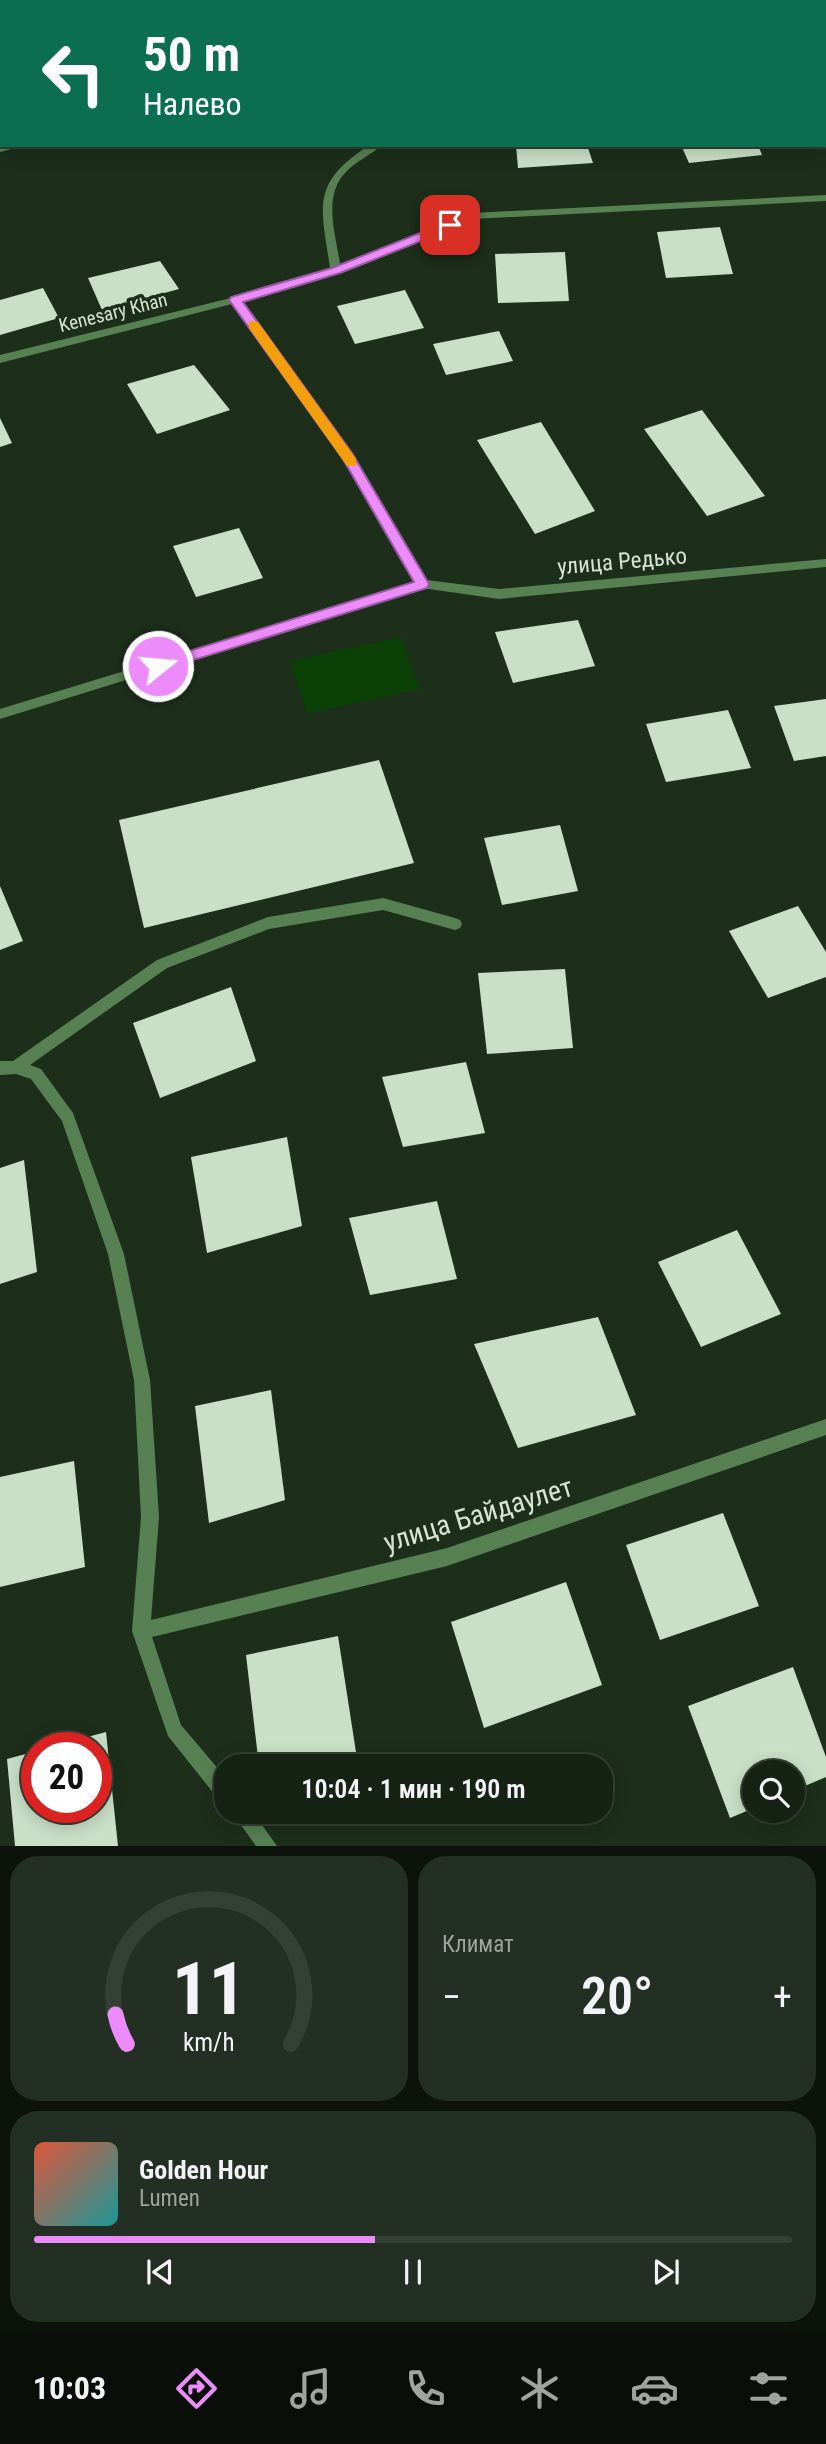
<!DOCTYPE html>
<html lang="ru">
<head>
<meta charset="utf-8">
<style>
  body { margin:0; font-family:"Roboto Condensed",sans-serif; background:#232f22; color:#f1f3f6; height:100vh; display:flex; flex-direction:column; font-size:26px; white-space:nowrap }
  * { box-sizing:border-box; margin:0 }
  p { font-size:23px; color:#9ea4a0 }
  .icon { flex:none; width:38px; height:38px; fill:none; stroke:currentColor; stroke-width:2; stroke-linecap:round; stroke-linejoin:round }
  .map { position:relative; height:1846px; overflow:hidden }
  .details { display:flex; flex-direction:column; gap:10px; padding:10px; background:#0c130b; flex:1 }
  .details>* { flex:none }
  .top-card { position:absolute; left:0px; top:0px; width:826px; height:147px; box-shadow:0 4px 18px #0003,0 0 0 2px #354034; background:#0b6e4f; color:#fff; overflow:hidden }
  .tools { position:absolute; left:742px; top:1760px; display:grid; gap:14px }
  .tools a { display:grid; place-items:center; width:63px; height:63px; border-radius:50%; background:#162314; box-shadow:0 4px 18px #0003,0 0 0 2px #354034; font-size:35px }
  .speed { position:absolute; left:21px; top:1732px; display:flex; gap:14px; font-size:35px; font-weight:700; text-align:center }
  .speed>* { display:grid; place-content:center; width:91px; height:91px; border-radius:50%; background:#162314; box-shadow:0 4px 18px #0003,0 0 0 2px #354034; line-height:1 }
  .speed .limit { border:10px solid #d22; background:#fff; color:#111 }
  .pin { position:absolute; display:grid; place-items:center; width:60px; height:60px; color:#fff; margin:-30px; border-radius:14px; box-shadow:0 4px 10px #0006 }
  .me { position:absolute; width:77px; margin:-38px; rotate:73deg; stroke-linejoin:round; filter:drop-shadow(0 0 5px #0008) }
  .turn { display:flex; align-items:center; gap:24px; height:147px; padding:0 28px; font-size:32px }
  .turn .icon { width:91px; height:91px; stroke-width:2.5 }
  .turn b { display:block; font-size:49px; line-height:60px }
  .big { font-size:52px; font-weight:600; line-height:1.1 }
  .details .tile { flex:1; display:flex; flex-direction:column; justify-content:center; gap:10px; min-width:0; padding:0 24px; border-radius:28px; background:#232f22 }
  .details .dial { align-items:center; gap:0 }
  .dial svg { height:182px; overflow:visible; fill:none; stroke:#354034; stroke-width:7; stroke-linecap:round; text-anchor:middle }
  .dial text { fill:#f1f3f6; stroke:none }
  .song { display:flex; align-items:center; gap:21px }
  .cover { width:84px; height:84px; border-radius:10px; background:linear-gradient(135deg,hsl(10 70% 55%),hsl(180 70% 35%)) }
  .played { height:7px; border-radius:4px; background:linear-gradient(90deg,#ec8cfb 45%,#354034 45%) }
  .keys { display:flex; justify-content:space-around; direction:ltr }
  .heat { display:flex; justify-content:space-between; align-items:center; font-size:38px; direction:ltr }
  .details .tiles { flex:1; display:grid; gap:10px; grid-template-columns:1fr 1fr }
  .tile:last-child { grid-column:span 2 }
  .trip { position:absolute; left:214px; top:1754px; width:399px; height:70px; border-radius:28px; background:#162314; box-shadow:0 4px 18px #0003,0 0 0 2px #354034; font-weight:600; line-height:70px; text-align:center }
  .dock { display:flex; height:112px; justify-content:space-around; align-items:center; background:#090e08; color:#9ea4a0 }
  .dock .icon { width:49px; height:49px }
  .dock .current { color:#ec8cfb }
  .dock b { font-size:32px; color:#f1f3f6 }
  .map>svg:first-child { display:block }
  .green { fill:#0b4007 }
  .building { fill:#c9dfc6 }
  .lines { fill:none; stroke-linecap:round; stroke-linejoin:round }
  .service { fill:#578053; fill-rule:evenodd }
  .minor { fill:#578053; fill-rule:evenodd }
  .tertiary { fill:#578053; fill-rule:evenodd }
  .route { fill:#ec8cfb; stroke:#995ba3; stroke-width:2 }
  .slow { fill:#f59e0b }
  .labels { text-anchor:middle; stroke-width:7; stroke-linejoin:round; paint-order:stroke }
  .far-street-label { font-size:19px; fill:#d7e2d5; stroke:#1d2f1b }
  .street-label { font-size:23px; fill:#d7e2d5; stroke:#1d2f1b }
  .near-street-label { font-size:28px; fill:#d7e2d5; stroke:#1d2f1b }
</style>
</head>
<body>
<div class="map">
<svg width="826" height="1846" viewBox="0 0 826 1846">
  <rect width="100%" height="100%" fill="#1d2f1b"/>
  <polygon class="green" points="401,637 420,689 307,714 290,661"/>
  <g class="building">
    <polygon points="516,145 587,145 593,163 518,168"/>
    <polygon points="681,145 758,145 762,155 689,163"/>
    <polygon points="720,227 733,274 666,278 657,232"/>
    <polygon points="565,252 569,301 498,303 495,254"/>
    <polygon points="160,261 179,289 102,310 88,278"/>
    <polygon points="43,288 59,318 0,335 0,300"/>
    <polygon points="405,290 424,328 355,344 337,306"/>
    <polygon points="499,331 513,361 446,375 433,344"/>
    <polygon points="194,365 230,410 157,434 127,384"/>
    <polygon points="702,410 765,496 707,516 644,429"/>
    <polygon points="0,418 12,443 0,447"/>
    <polygon points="541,422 595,511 535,534 477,440"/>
    <polygon points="239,528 263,578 196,597 173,546"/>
    <polygon points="578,620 595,666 513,683 495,632"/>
    <polygon points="826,699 826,756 794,761 774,706"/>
    <polygon points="728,710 751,768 666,782 646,724"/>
    <polygon points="379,760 414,863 144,928 119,820"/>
    <polygon points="560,825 578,891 502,905 484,838"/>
    <polygon points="0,886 23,941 0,950"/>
    <polygon points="798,906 826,952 826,977 768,998 729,931"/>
    <polygon points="565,969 573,1048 487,1054 478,973"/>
    <polygon points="231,987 256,1061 160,1098 133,1023"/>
    <polygon points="466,1062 485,1133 403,1147 382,1077"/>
    <polygon points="287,1137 302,1226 207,1253 191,1157"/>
    <polygon points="24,1160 37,1272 0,1284 0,1168"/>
    <polygon points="437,1201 457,1279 370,1295 349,1218"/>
    <polygon points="737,1230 781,1314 701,1347 658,1262"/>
    <polygon points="598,1317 636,1415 518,1448 474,1344"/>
    <polygon points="271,1390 285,1500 209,1523 195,1406"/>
    <polygon points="74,1461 85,1567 0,1587 0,1477"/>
    <polygon points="723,1513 759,1606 660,1640 626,1545"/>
    <polygon points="566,1582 602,1685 484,1728 451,1622"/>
    <polygon points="338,1636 358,1765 259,1766 246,1655"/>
    <polygon points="793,1667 826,1757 826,1777 793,1791 793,1773 754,1773 754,1808 730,1818 688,1706"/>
    <polygon points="106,1732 118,1846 15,1846 7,1759 37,1751 37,1808 96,1808 96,1748 50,1747"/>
  </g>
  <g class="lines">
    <polygon class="service" points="422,580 428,584 426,587 0,719 0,709"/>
    <g class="minor">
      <polygon points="620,0 630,0 630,2 621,2"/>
      <rect x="824" y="45" width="2" height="6"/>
      <polygon points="21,145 19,147 0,152 0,146"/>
      <path d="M370 145H382C371 155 356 161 346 172 322 196 336 235 340 264L472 213 826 195V201L473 219 340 272 239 302H231V298L330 268C321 206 310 183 370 145Z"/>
      <polygon points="383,898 455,918 460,920 462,924 460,928 455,930 383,910 269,929 167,968 30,1065 41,1069 73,1113 124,1254 150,1380 159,1517 151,1620 447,1548 826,1419 826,1435 447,1566 152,1637 181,1725 226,1778 226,1802 219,1800 168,1736 132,1631 141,1517 134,1380 108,1254 62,1121 31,1079 16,1074 0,1075 0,1061 13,1061 157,960 268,917"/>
      <polygon points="231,1811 252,1811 277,1846 256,1846"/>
    </g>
    <polygon class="tertiary" points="235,297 239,298 352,453 426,580 499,589 826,559 826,567 499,599 422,588 418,587 344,458 232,304 0,363 0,355"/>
  </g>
  <polygon class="route" points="450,221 456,225 454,228 340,273 243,302 352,453 429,584 427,588 158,671 153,669 151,666 153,662 414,582 343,459 229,300 231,297 332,268"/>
  <polygon class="slow" points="253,321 258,322 356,459 356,466 347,466 249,328 249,322"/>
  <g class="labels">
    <g class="far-street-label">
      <text transform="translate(113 312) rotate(-14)" y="7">Kenesary Khan</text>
    </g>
    <g class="street-label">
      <text transform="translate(622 561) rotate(-5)" y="8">улица Редько</text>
    </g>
    <g class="near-street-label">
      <text transform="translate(478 1514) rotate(-17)" y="10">улица Байдаулет</text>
    </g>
  </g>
</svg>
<div class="tools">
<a><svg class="icon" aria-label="search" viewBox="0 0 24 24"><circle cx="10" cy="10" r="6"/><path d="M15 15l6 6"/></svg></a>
</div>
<div class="speed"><div class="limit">20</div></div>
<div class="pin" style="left:450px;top:225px;background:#d93025"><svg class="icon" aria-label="arrive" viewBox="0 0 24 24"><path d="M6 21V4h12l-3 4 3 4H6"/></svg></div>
<svg class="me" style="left:158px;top:666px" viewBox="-20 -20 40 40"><circle r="17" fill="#ec8cfb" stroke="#fff" stroke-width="3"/><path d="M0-11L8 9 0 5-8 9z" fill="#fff"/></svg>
<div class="trip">10:04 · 1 мин · 190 m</div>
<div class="top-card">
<div class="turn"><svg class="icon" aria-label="left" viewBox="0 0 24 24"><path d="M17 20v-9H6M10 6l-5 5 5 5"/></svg><div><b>50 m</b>Налево</div></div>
</div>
</div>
<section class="details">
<div class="tiles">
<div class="tile dial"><svg viewBox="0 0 100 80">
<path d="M14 69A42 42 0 1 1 86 69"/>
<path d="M14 69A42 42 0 0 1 9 56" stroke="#ec8cfb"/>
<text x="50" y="56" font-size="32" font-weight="700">11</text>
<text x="50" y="72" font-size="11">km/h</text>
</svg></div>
<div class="tile"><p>Климат</p>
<div class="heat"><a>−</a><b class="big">20°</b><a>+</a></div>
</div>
<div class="tile">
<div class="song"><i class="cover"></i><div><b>Golden Hour</b><p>Lumen</p></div></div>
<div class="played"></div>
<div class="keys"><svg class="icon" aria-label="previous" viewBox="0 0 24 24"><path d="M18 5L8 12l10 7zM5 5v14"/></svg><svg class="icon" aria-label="pause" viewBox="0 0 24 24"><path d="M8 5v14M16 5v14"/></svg><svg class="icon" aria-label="next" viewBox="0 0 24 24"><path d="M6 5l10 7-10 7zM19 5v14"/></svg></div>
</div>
</div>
</section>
<nav class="dock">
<b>10:03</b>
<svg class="icon current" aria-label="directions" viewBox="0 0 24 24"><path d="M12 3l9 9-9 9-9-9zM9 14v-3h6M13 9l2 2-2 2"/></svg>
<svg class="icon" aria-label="music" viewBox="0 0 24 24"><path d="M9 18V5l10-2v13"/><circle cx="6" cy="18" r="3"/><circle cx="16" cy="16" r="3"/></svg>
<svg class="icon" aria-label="phone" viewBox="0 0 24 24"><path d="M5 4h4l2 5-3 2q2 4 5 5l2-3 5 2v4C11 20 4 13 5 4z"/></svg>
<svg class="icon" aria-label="climate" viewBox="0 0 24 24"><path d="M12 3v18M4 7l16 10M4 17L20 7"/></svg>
<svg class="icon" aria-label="car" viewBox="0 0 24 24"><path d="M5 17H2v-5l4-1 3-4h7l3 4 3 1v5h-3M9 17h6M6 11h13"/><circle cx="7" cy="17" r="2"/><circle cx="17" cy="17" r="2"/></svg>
<svg class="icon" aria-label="filters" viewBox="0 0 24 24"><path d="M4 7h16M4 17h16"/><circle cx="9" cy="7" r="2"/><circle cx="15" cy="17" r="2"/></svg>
</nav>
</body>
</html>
